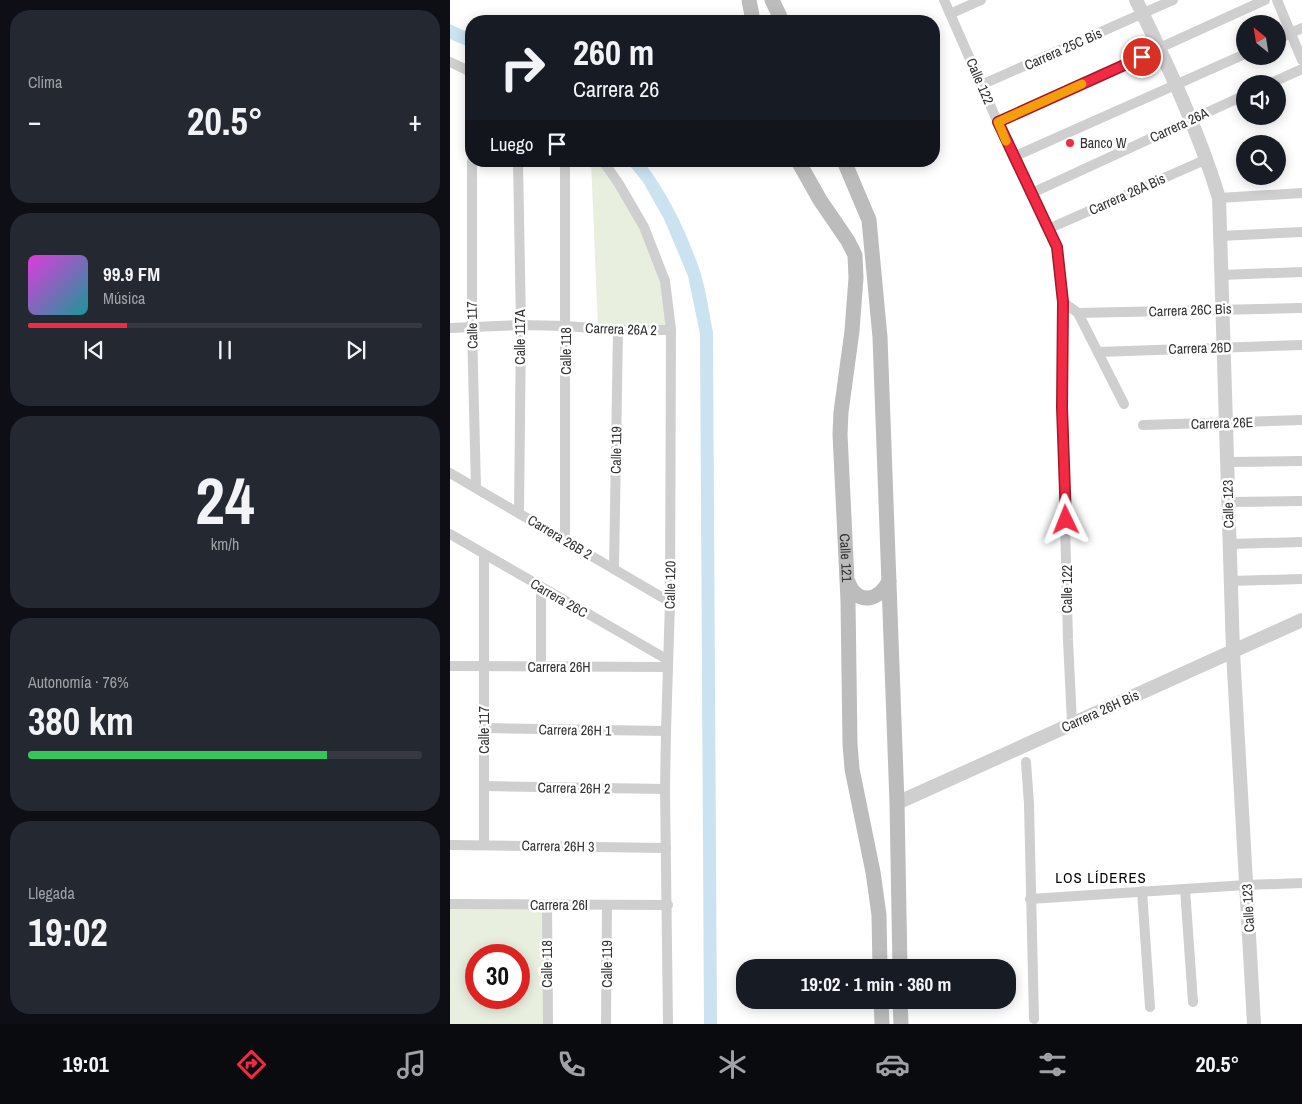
<!DOCTYPE html>
<html lang="es">
<head>
<meta charset="utf-8">
<style>
  body { margin:0; font-family:"Archivo Narrow",sans-serif; background:#242831; color:#f1f3f6; height:100vh; display:flex; flex-direction:column; font-size:19px; white-space:nowrap }
  * { box-sizing:border-box; margin:0 }
  p { font-size:16px; color:#9ea1a6 }
  .icon { flex:none; width:28px; height:28px; fill:none; stroke:currentColor; stroke-width:2; stroke-linecap:round; stroke-linejoin:round }
  .map { position:relative; flex:1; overflow:hidden }
  .side { display:flex; flex-direction:column; gap:10px; padding:10px; background:#0d0f14; width:450px }
  .side>* { flex:none }
  .banner { position:absolute; left:15px; top:15px; width:475px; height:152px; border-radius:20px; box-shadow:0 2px 12px #0003; background:#171b24; color:#f1f3f6; overflow:hidden }
  .needle { width:32px; rotate:330deg }
  .buttons { position:absolute; left:786px; top:15px; display:grid; gap:10px }
  .buttons a { display:grid; place-items:center; width:50px; height:50px; border-radius:50%; background:#171b24; box-shadow:0 2px 12px #0003; font-size:25px }
  .speed { position:absolute; left:15px; top:944px; display:flex; gap:10px; font-size:25px; font-weight:700; text-align:center }
  .speed>* { display:grid; place-content:center; width:65px; height:65px; border-radius:50%; background:#171b24; box-shadow:0 2px 12px #0003; line-height:1 }
  .speed .limit { border:8px solid #d22; background:#fff; color:#111 }
  .pin { position:absolute; display:grid; place-items:center; width:42px; height:42px; color:#fff; margin:-21px; border:2px solid #fff; border-radius:50%; box-shadow:0 1px 5px #0007 }
  .me { position:absolute; width:55px; margin:-28px; rotate:358deg; stroke-linejoin:round; filter:drop-shadow(0 0 4px #0008) }
  .turn { display:flex; align-items:center; gap:18px; height:105px; padding:0 25px; font-size:22px }
  .turn .icon { width:65px; height:65px; stroke-width:2.5 }
  .turn b { display:block; font-size:35px; line-height:42px }
  .then { display:flex; align-items:center; height:48px; padding:0 25px; background:#0003; gap:10px; font-size:19px }
  .big { font-size:38px; font-weight:700; line-height:1.1 }
  .side .widget { flex:1; display:flex; flex-direction:column; justify-content:center; gap:8px; min-width:0; padding:0 18px; border-radius:20px; background:#242831 }
  .side .dial { align-items:center; gap:0 }
  .dial b { font-size:65px; line-height:1 }
  .song { display:flex; align-items:center; gap:15px }
  .cover { width:60px; height:60px; border-radius:8px; background:linear-gradient(135deg,hsl(300 70% 55%),hsl(180 70% 35%)) }
  .played { height:5px; border-radius:2px; background:linear-gradient(90deg,#f32a43 25%,#363941 25%) }
  .keys { display:flex; justify-content:space-around; direction:ltr }
  .heat { display:flex; justify-content:space-between; align-items:center; font-size:28px; direction:ltr }
  .charge { height:8px; border-radius:4px; background:linear-gradient(90deg,#34c759 76%,#363941 0) }
  .trip { position:absolute; left:286px; top:959px; width:280px; height:50px; border-radius:20px; background:#171b24; box-shadow:0 2px 12px #0003; font-weight:700; line-height:50px; text-align:center }
  .menu { display:flex; height:80px; justify-content:space-around; align-items:center; background:#090b0e; color:#9ea1a6 }
  .menu .icon { width:35px; height:35px }
  .menu .active { color:#f32a43 }
  .menu b { font-size:22px; color:#f1f3f6 }
  main { display:flex; flex:1; min-height:0 }
  .map>svg:first-child { display:block }
  .green { fill:#e9efdf; fill-rule:evenodd }
  .water { fill:#cbe3f0 }
  .lines { fill:none; stroke-linecap:round; stroke-linejoin:round }
  .minor { stroke:#cfcfcf; stroke-width:10 }
  .tertiary { stroke:#cfcfcf; stroke-width:14 }
  .secondary { stroke:#bcbcbc; stroke-width:15 }
  .route-casing { stroke:#9e1b2c; stroke-width:12 }
  .route { stroke:#f32a43; stroke-width:9 }
  .slow { stroke:#f59e0b; stroke-width:9 }
  .poi-dot { fill:#f32a43; stroke:#fff; stroke-width:2 }
  .labels { text-anchor:middle; stroke-width:5; stroke-linejoin:round; paint-order:stroke }
  .street-label { font-size:14px; fill:#323232; stroke:#fff }
  .poi-label { font-size:14px; fill:#323232; stroke:#fff; text-anchor:start }
  .neighbourhood-label { font-size:15px; letter-spacing:1px; fill:#000; stroke:#fff }
</style>
</head>
<body>
<main>
<section class="side">
<div class="widget"><p>Clima</p>
<div class="heat"><a>−</a><b class="big">20.5°</b><a>+</a></div>
</div>
<div class="widget">
<div class="song"><i class="cover"></i><div><b>99.9 FM</b><p>Música</p></div></div>
<div class="played"></div>
<div class="keys"><svg class="icon" aria-label="previous" viewBox="0 0 24 24"><path d="M18 5L8 12l10 7zM5 5v14"/></svg><svg class="icon" aria-label="pause" viewBox="0 0 24 24"><path d="M8 5v14M16 5v14"/></svg><svg class="icon" aria-label="next" viewBox="0 0 24 24"><path d="M6 5l10 7-10 7zM19 5v14"/></svg></div>
</div>
<div class="widget dial"><b>24</b><p>km/h</p></div>
<div class="widget"><p>Autonomía · 76%</p><b class="big">380 km</b><div class="charge"></div></div>
<div class="widget"><p>Llegada</p><b class="big">19:02</b></div>
</section>
<div class="map">
<svg width="852" height="1024" viewBox="0 0 852 1024">
  <rect width="100%" height="100%" fill="#fff"/>
  <g class="green">
    <polygon points="141,161 153,161 169,184 215,281 221,330 148,329"/>
    <path d="M0 904 97 905 98 1024H0ZM26 955H69V998H26Z"/>
  </g>
  <g class="water">
    <polygon points="0,24 21,34 21,48 0,39"/>
    <path d="M176 161H193C218 193 237 233 250 271 256 290 259 312 263 332L267 1024H254L250 334 238 276 214 219 193 182Z"/>
  </g>
  <g class="lines">
    <g class="minor">
      <polyline points="494,0 563,157 582,193 607,247 613,302 613,443 618,640 622,723"/>
      <polyline points="827,0 852,60"/>
      <polyline points="500,14 531,0"/>
      <polyline points="828,39 852,28"/>
      <polyline points="0,62 21,72"/>
      <polyline points="819,84 852,69"/>
      <polyline points="531,85 723,0"/>
      <polyline points="547,122 815,0"/>
      <polyline points="563,157 795,54"/>
      <polyline points="22,161 22,328 26,488"/>
      <polyline points="68,161 71,325 69,513"/>
      <polyline points="115,161 115,540"/>
      <polyline points="153,161 169,184 194,227 215,281 221,330 220,602 216,731 215,789 218,1024"/>
      <polyline points="582,193 795,95"/>
      <polyline points="769,198 852,193"/>
      <polyline points="598,229 757,159"/>
      <polyline points="770,236 852,232"/>
      <polyline points="771,275 852,272"/>
      <polyline points="613,302 628,313 674,404"/>
      <polyline points="628,313 852,308"/>
      <polyline points="0,328 71,325 116,326 168,330 221,330"/>
      <polyline points="648,352 852,345"/>
      <polyline points="693,425 852,420"/>
      <polyline points="778,462 852,461"/>
      <polyline points="0,473 220,602"/>
      <polyline points="778,502 852,501"/>
      <polyline points="0,534 218,660"/>
      <polyline points="780,544 852,542"/>
      <polyline points="34,555 34,845"/>
      <polyline points="164,569 168,330"/>
      <polyline points="781,581 852,579"/>
      <polyline points="91,587 91,667"/>
      <polyline points="0,666 218,667"/>
      <polyline points="34,728 216,731"/>
      <polyline points="576,762 579,804 584,1019"/>
      <polyline points="34,786 215,789"/>
      <polyline points="0,845 216,848"/>
      <polyline points="735,889 743,1002"/>
      <polyline points="692,891 700,1007"/>
      <polyline points="580,899 796,885 852,883"/>
      <polyline points="0,904 218,905"/>
      <polyline points="97,905 98,1024"/>
      <polyline points="156,1024 157,905"/>
    </g>
    <g class="tertiary">
      <path d="M686 0C717 64 748 129 769 198L783 652 804 1024"/>
      <polyline points="447,803 852,620"/>
    </g>
    <g class="secondary">
      <polyline points="299,0 303,21"/>
      <polyline points="322,0 332,21"/>
      <path id="s1" d="M348 161 370 200 398 241 405 255 406 278 402 331 391 412 390 434 398 601 400 744 402 769 423 872 429 915 430 968"/>
      <polyline points="394,161 419,220 430,337 447,803 450,968"/>
      <path d="M398 582C407 606 429 601 439 581"/>
      <polyline points="431,1000 432,1024"/>
      <polyline points="450,1000 451,1024"/>
    </g>
  </g>
  <g class="lines">
    <g class="route-casing">
      <polyline id="route" points="616,520 612,407 613,302 607,247 548,122 692,57"/>
    </g>
    <use href="#route" class="route"/>
    <polyline class="slow" points="556,141 548,122 632,84"/>
  </g>
  <circle class="poi-dot" cx="620" cy="143" r="5"/>
  <g class="labels">
    <g class="street-label">
      <text transform="translate(613 49) rotate(-24)" y="5">Carrera 25C Bis</text>
      <text transform="translate(530 81) rotate(67)" y="5">Calle 122</text>
      <text transform="translate(729 125) rotate(-25)" y="5">Carrera 26A</text>
      <text transform="translate(677 194) rotate(-24)" y="5">Carrera 26A Bis</text>
      <text transform="translate(740 310) rotate(-2)" y="5">Carrera 26C Bis</text>
      <text transform="translate(22 325) rotate(-91)" y="5">Calle 117</text>
      <text transform="translate(171 329) rotate(2)" y="5">Carrera 26A 2</text>
      <text transform="translate(70 337) rotate(-90)" y="5">Calle 117A</text>
      <text transform="translate(750 348) rotate(-2)" y="5">Carrera 26D</text>
      <text transform="translate(116 351) rotate(-90)" y="5">Calle 118</text>
      <text transform="translate(772 423) rotate(-2)" y="5">Carrera 26E</text>
      <text transform="translate(166 450) rotate(-89)" y="5">Calle 119</text>
      <text transform="translate(778 504) rotate(-91)" y="5">Calle 123</text>
      <text transform="translate(110 537) rotate(31)" y="5">Carrera 26B 2</text>
      <text dy="5" stroke="none"><textPath href="#s1" startOffset="414">Calle 121</textPath></text>
      <text transform="translate(220 585) rotate(-89)" y="5">Calle 120</text>
      <text transform="translate(617 589) rotate(-90)" y="5">Calle 122</text>
      <text transform="translate(109 598) rotate(30)" y="5">Carrera 26C</text>
      <text x="109" y="672">Carrera 26H</text>
      <text transform="translate(650 711) rotate(-24)" y="5">Carrera 26H Bis</text>
      <text transform="translate(34 730) rotate(-90)" y="5">Calle 117</text>
      <text transform="translate(125 730) rotate(1)" y="5">Carrera 26H 1</text>
      <text transform="translate(124 788) rotate(1)" y="5">Carrera 26H 2</text>
      <text transform="translate(108 846) rotate(1)" y="5">Carrera 26H 3</text>
      <text x="109" y="910">Carrera 26I</text>
      <text transform="translate(798 908) rotate(-93)" y="5">Calle 123</text>
      <text transform="translate(97 964) rotate(-90)" y="5">Calle 118</text>
      <text transform="translate(157 964) rotate(-90)" y="5">Calle 119</text>
    </g>
    <g class="poi-label">
      <text x="630" y="148">Banco W</text>
    </g>
    <g class="neighbourhood-label">
      <text x="651" y="883">LOS LÍDERES</text>
    </g>
  </g>
</svg>
<div class="buttons">
<a><svg class="needle" viewBox="-14 -14 28 28"><path d="M0-13l5 13h-10z" fill="#e53935"/><path d="M0 13l5-13h-10z" fill="#9ea1a6"/></svg></a>
<a><svg class="icon" aria-label="sound" viewBox="0 0 24 24"><path d="M4 9h4l5-4v14l-5-4H4zM17 9q2 3 0 6"/></svg></a>
<a><svg class="icon" aria-label="search" viewBox="0 0 24 24"><circle cx="10" cy="10" r="6"/><path d="M15 15l6 6"/></svg></a>
</div>
<div class="speed"><div class="limit">30</div></div>
<div class="pin" style="left:692px;top:57px;background:#d93025"><svg class="icon" aria-label="arrive" viewBox="0 0 24 24"><path d="M6 21V4h12l-3 4 3 4H6"/></svg></div>
<svg class="me" style="left:616px;top:520px" viewBox="-20 -20 40 40"><path d="M0-17L14 15 0 8-14 15z" fill="#f32a43" stroke="#fff" stroke-width="4"/></svg>
<div class="trip">19:02 · 1 min · 360 m</div>
<div class="banner">
<div class="turn"><svg class="icon" aria-label="right" viewBox="0 0 24 24"><path d="M7 20v-9h11M14 6l5 5-5 5"/></svg><div><b>260 m</b>Carrera 26</div></div>
<div class="then">Luego<svg class="icon" aria-label="arrive" viewBox="0 0 24 24"><path d="M6 21V4h12l-3 4 3 4H6"/></svg></div>
</div>
</div>
</main>
<nav class="menu">
<b>19:01</b>
<svg class="icon active" aria-label="directions" viewBox="0 0 24 24"><path d="M12 3l9 9-9 9-9-9zM9 14v-3h6M13 9l2 2-2 2"/></svg>
<svg class="icon" aria-label="music" viewBox="0 0 24 24"><path d="M9 18V5l10-2v13"/><circle cx="6" cy="18" r="3"/><circle cx="16" cy="16" r="3"/></svg>
<svg class="icon" aria-label="phone" viewBox="0 0 24 24"><path d="M5 4h4l2 5-3 2q2 4 5 5l2-3 5 2v4C11 20 4 13 5 4z"/></svg>
<svg class="icon" aria-label="climate" viewBox="0 0 24 24"><path d="M12 3v18M4 7l16 10M4 17L20 7"/></svg>
<svg class="icon" aria-label="car" viewBox="0 0 24 24"><path d="M5 17H2v-5l4-1 3-4h7l3 4 3 1v5h-3M9 17h6M6 11h13"/><circle cx="7" cy="17" r="2"/><circle cx="17" cy="17" r="2"/></svg>
<svg class="icon" aria-label="filters" viewBox="0 0 24 24"><path d="M4 7h16M4 17h16"/><circle cx="9" cy="7" r="2"/><circle cx="15" cy="17" r="2"/></svg>
<b>20.5°</b>
</nav>
</body>
</html>
